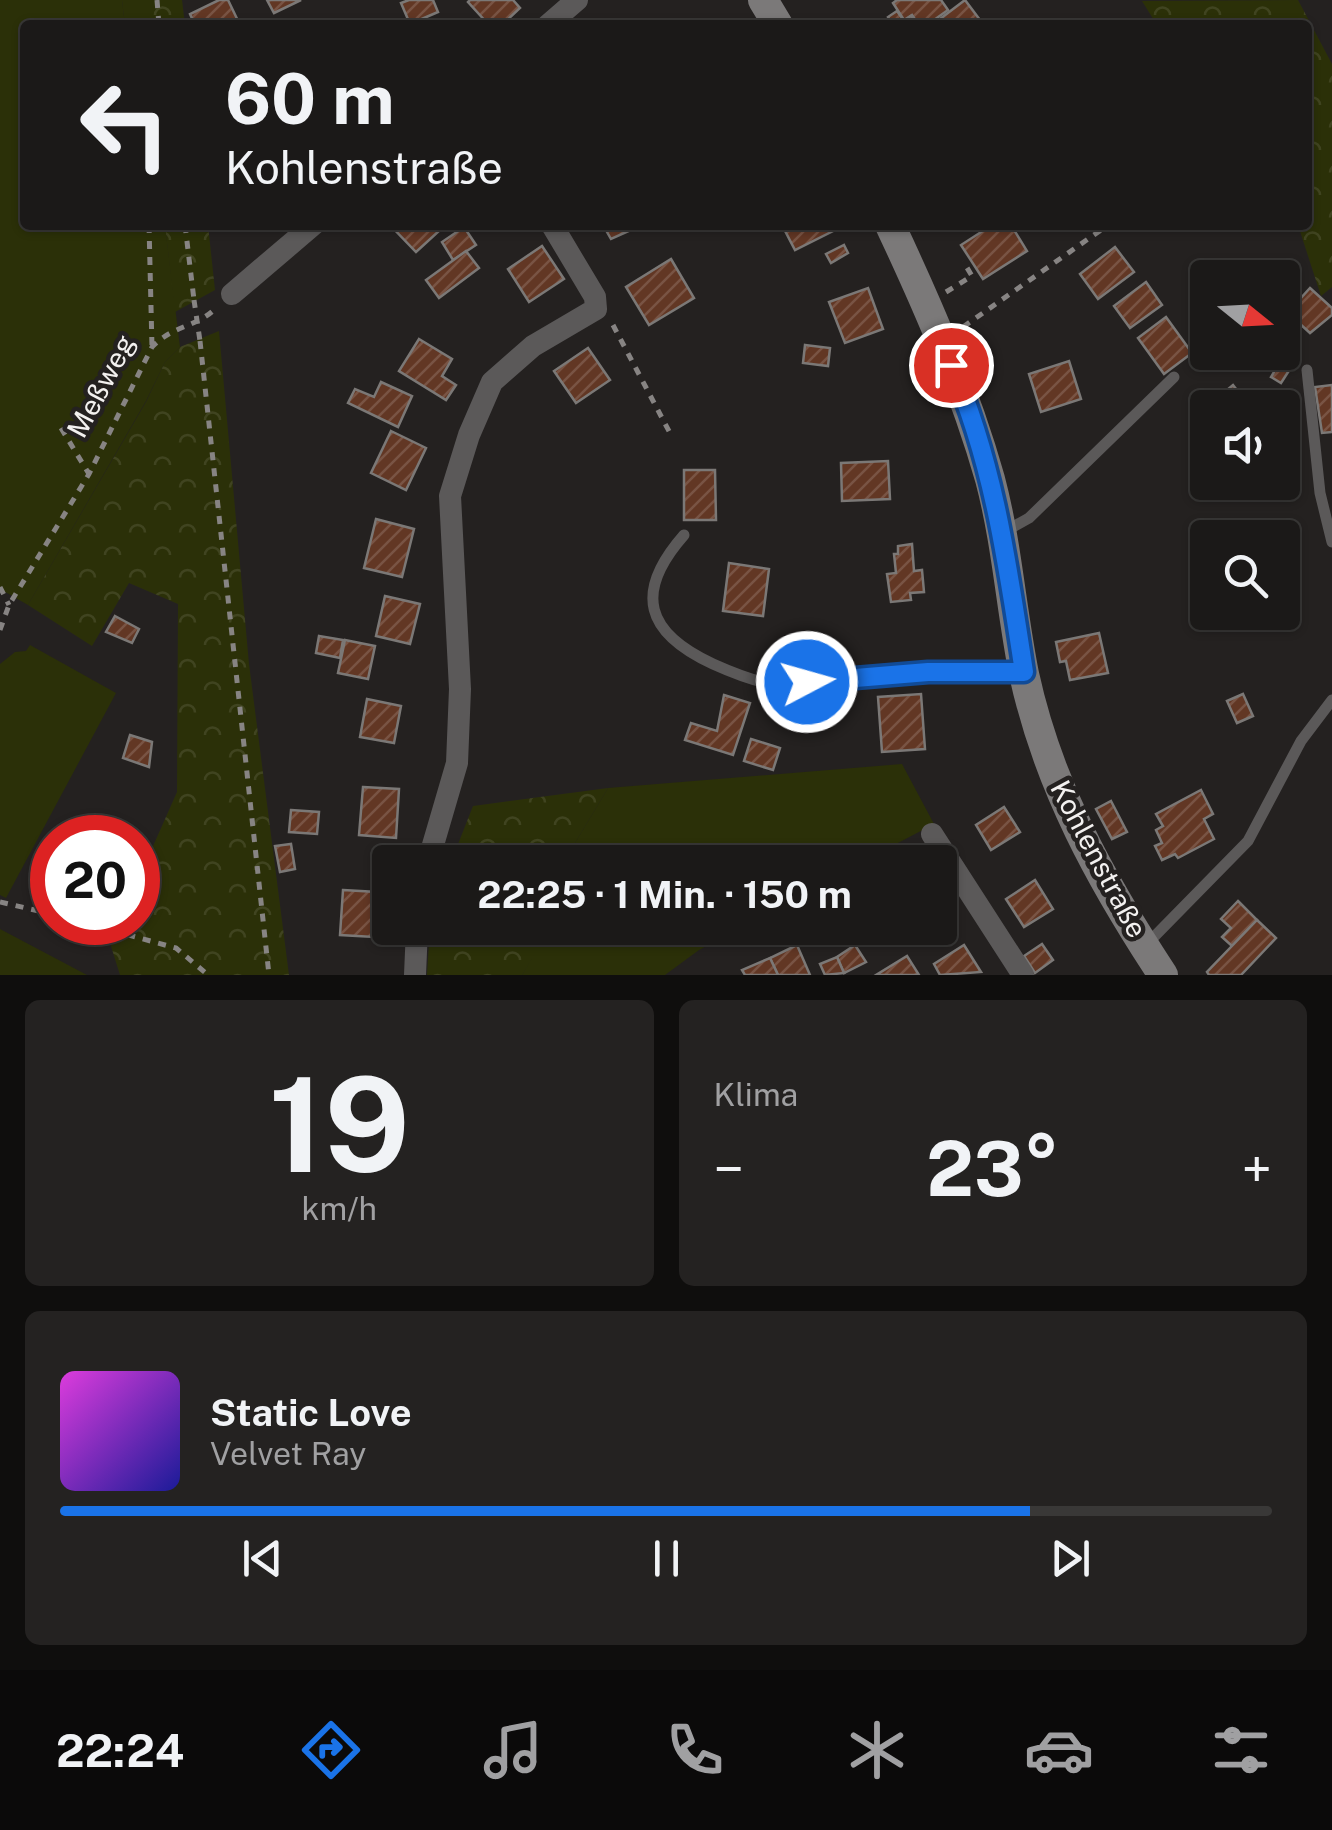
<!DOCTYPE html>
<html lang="de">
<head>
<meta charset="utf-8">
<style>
  body { margin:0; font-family:"Public Sans",sans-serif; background:#242221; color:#f1f3f6; height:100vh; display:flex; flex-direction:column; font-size:38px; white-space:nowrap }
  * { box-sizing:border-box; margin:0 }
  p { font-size:32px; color:#a0a0a2 }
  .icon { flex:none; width:55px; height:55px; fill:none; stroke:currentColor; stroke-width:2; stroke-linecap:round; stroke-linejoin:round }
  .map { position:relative; height:975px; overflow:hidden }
  .panel { display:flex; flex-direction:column; gap:25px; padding:25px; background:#0f0e0d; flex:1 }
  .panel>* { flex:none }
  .guide { position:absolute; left:20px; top:20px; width:1292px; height:210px; border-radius:10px; box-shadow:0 2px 8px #0004,0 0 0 2px #393837; background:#1b1918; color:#f1f3f6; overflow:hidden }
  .needle { width:65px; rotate:108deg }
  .fabs { position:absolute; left:1190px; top:260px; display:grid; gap:20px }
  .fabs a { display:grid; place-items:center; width:110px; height:110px; border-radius:10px; background:#1b1918; box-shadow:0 2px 8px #0004,0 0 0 2px #393837; font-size:50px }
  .speed { position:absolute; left:30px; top:815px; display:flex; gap:20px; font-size:50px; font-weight:700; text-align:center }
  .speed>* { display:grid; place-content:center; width:130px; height:130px; border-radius:50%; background:#1b1918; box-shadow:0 2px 8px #0004,0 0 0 2px #393837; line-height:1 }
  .speed .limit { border:15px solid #d22; background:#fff; color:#111 }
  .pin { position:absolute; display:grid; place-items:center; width:85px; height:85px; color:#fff; margin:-42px; border:5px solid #fff; border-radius:50%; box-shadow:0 2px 10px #0007 }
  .me { position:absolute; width:110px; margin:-55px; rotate:84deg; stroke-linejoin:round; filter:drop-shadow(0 0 8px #0008) }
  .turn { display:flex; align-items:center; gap:35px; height:210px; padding:0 40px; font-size:45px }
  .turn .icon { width:130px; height:130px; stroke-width:2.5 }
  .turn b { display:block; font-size:70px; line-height:85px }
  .big { font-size:75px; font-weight:700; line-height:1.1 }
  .panel .tile { flex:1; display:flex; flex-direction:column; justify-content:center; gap:15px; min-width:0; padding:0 35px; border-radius:15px; background:#242221 }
  .panel .dial { align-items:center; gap:0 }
  .dial b { font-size:130px; line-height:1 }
  .song { display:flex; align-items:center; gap:30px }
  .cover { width:120px; height:120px; border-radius:15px; background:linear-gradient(135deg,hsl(300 70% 55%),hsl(240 70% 35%)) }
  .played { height:10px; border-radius:5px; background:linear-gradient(90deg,#1a73e8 80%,#393837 80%) }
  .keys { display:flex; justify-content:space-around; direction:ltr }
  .heat { display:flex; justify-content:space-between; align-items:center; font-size:55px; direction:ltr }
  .panel .tiles { flex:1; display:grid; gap:25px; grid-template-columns:1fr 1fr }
  .tile:last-child { grid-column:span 2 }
  .trip { position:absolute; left:372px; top:845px; width:585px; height:100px; border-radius:10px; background:#1b1918; box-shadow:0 2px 8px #0004,0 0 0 2px #393837; font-weight:700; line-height:100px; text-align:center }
  .menu { display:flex; height:160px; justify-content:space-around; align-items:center; background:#0b0a0a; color:#a0a0a2 }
  .menu .icon { width:70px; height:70px }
  .menu .active { color:#1a73e8 }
  .menu b { font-size:45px; color:#f1f3f6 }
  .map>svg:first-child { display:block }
  .grass { fill:#2b3008 }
  .forest { fill:url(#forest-crowns) }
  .building { fill:url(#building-hatch); stroke:#7b7876; stroke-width:2.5 }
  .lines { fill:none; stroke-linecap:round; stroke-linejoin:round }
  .path { stroke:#878483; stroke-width:5; stroke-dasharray:8 8; stroke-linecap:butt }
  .lane { stroke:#5b5959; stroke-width:11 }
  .street { stroke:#5b5959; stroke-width:22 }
  .secondary { stroke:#7b7979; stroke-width:30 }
  .path-bridge { stroke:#878483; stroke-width:5; stroke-dasharray:8 8; stroke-linecap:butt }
  .route-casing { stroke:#114b97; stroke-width:25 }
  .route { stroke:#1a73e8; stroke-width:18 }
  .labels { text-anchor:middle; stroke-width:9; stroke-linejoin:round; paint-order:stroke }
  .street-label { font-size:28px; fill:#f3f1f0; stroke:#242120 }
</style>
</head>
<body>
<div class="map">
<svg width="1332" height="975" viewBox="0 0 1332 975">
  <defs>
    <pattern id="forest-crowns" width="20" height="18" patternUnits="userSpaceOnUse" patternTransform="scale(2.5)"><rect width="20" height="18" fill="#2b3008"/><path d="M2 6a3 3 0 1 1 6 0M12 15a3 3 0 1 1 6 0" fill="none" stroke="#404420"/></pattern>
    <pattern id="building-hatch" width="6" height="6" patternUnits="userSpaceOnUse" patternTransform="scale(2.5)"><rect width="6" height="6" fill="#623724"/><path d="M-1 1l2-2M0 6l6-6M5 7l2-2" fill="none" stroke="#795444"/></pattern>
  </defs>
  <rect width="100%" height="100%" fill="#242120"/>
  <g class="grass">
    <polygon points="0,0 122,0 125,25 25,25 25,225 165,225 180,347 165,362 146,401 28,605 0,589"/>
    <polygon points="30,645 116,693 6,898 0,895 0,664 15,652 26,651"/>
    <polygon points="902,764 934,824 862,862 560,862 567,856 608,788"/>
    <polygon points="540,928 741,928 699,950 665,975 522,975 542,940"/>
    <polygon points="0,929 87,975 0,975"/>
  </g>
  <g class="forest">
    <polygon points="122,0 182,0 185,25 125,25"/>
    <polygon points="1298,0 1332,64 1332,287 1321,296 1298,225 1308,225 1308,25 1157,25 1142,1"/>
    <polygon points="165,225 208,225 215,290 175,312"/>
    <polygon points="219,331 249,664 289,975 120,975 110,943 119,923 138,922 138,880 177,792 178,604 129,583 92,646 28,605 146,402 165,362 180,347"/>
    <polygon points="608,788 567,856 560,862 451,862 473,806"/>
    <polygon points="430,928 540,928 543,940 522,975 427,975"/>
  </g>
  <g class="building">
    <polygon points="219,0 228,0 240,25 195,25 190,14"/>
    <polygon points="267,0 301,0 274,13"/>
    <polygon points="409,0 433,0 438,12 410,24 401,3"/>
    <polygon points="470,0 513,0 520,8 502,25 489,25 468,2"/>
    <polygon points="897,0 941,0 948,10 927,25 919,25 912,15 904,20 893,3"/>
    <polygon points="965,0 980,20 973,25 939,25 936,22"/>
    <polygon points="897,11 904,21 911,16 918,25 893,25 888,17"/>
    <polygon points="390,225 433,225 439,231 416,252"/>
    <polygon points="603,225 642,225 611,239"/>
    <polygon points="782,225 837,225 839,228 795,250"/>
    <polygon points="992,225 1011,225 1027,251 983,279 961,245"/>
    <polygon points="464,227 476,245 453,260 442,242"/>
    <polygon points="844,245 848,253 831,263 826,254"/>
    <polygon points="542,246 564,279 529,302 508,269"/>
    <polygon points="1115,247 1134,272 1098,299 1080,274"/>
    <polygon points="466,251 479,268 439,298 426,280"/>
    <polygon points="671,259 694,298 649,325 626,287"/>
    <polygon points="1146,282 1162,305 1130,328 1114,306"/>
    <polygon points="868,288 883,329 845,343 829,302"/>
    <polygon points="1310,288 1332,308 1332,315 1310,333 1298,322 1282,340 1282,319"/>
    <polygon points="1166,317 1192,353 1164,374 1138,338"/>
    <polygon points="419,339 452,359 442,376 456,385 446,400 399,371"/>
    <polygon points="805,345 830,348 828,366 803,363"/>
    <polygon points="588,348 610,380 576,403 554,371"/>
    <polygon points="1069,361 1081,399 1041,412 1029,374"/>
    <polygon points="1280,362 1290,369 1281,383 1271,377"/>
    <polygon points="381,382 412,396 398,427 348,403 355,389 374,397"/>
    <polygon points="1233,385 1251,408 1208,408 1208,411 1205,408"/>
    <polygon points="1332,385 1332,432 1322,433 1315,387"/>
    <polygon points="391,431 426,448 406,490 371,473"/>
    <polygon points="888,461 890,499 842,501 841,463"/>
    <polygon points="684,470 715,470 716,520 684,520"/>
    <polygon points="376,519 414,529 402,577 364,568"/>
    <polygon points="912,544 914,571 922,570 924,592 910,593 911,600 891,602 887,574 896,573 894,554 898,554 898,546"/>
    <polygon points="729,563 769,569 763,616 723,611"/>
    <polygon points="385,596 420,604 410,644 376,636"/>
    <polygon points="115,616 139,629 132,643 106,632"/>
    <polygon points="1099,633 1108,673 1070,680 1066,661 1060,662 1056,642"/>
    <polygon points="319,636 343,640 340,658 316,653"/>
    <polygon points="345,640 375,646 368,679 338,673"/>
    <polygon points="921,694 925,749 882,752 878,697"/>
    <polygon points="1243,694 1253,716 1237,723 1227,701"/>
    <polygon points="724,695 750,703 733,755 685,740 691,723 717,731"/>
    <polygon points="367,699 401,706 394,743 360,737"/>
    <polygon points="130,735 152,742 149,767 123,758"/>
    <polygon points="751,739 780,748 773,770 744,761"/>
    <polygon points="363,787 399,789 396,838 359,835"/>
    <polygon points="1201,790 1213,814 1204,819 1214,839 1178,858 1175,854 1162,860 1155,846 1162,843 1156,830 1163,826 1156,814"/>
    <polygon points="1111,801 1127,832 1112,839 1096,809"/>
    <polygon points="1004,807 1020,832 991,850 976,825"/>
    <polygon points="291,810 319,812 317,834 289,832"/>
    <polygon points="291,844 295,869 280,872 275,846"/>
    <polygon points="926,850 934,862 915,862 912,858"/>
    <polygon points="1035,880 1053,909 1024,927 1006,899"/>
    <polygon points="343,890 377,892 374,937 340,935"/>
    <polygon points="1238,901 1257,920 1232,946 1222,937 1231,928 1221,919"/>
    <polygon points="1257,920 1276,938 1241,975 1209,975 1207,972"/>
    <polygon points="865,928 896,928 873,941"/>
    <polygon points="1042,944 1053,960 1035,973 1024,956"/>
    <polygon points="797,945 810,975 778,975 770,958"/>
    <polygon points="855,945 866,962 844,973 837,957"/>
    <polygon points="964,945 981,972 940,975 934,964"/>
    <polygon points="907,956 919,975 876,975"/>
    <polygon points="837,957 844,973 825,975 820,964"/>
    <polygon points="770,958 778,975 745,975 742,970"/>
  </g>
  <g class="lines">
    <g class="path">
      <polyline points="157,0 159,25"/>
      <polyline points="149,225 152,347"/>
      <polyline points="185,225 194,300"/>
      <polyline points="946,292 972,276 963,261"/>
      <polyline points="613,325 670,433"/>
      <polyline points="963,327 1108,225"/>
      <polyline points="200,341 269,975"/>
      <polyline points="61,428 89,474"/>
      <polyline points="0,587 9,605"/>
      <path d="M0 630 9 605 89 474 152 347C173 325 195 328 215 309"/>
      <polyline points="0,902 52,914"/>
      <polyline points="81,922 176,948 208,975"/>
    </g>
    <g class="lane">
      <polyline points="1307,370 1320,493 1332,542"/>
      <polyline points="1004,532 1029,518 1174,377"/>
      <path d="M684 535C633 593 646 633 713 664 733 673 757 683 779 685 797 688 820 680 839 679 893 674 946 672 999 672"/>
      <polyline points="1146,945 1248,841 1301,741 1332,700"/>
    </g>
    <g class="street">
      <polyline points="548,25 577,0"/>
      <polyline points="232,294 313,225"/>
      <polyline points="932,834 1023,975"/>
      <polyline points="428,862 457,763 460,689 450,496 469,435 492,382 533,346 596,309 595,297 552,225"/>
      <polyline points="415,975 417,928"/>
    </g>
    <g class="secondary">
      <polyline points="763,0 778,25"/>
      <path d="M890 225C929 308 965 391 990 479 1007 543 1011 609 1024 674 1048 785 1101 881 1163 975"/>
    </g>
    <polyline class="path-bridge" points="194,300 200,341"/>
  </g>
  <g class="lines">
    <g class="route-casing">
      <path id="route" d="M807 682 928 672H1024C1008 568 994 462 951 365"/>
    </g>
    <use href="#route" class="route"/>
  </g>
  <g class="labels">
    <g class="street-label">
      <text transform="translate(101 386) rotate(-62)" y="10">Meßweg</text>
      <text transform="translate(1099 859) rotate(62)" y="10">Kohlenstraße</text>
    </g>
  </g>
</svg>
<div class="fabs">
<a><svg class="needle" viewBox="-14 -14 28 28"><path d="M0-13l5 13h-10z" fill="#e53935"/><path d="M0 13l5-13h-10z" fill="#a0a0a2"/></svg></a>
<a><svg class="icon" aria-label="sound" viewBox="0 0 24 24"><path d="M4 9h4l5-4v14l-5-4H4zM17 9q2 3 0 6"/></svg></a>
<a><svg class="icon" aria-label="search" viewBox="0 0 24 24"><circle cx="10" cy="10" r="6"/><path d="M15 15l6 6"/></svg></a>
</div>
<div class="speed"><div class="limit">20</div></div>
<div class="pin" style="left:951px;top:365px;background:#d93025"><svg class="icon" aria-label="arrive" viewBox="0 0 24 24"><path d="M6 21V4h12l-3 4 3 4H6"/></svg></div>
<svg class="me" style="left:807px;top:682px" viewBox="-20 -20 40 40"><circle r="17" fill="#1a73e8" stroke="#fff" stroke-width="3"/><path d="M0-11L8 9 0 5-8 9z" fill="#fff"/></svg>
<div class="trip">22:25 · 1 Min. · 150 m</div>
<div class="guide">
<div class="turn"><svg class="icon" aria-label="left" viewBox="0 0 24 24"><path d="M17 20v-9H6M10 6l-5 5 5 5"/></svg><div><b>60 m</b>Kohlenstraße</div></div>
</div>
</div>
<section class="panel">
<div class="tiles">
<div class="tile dial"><b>19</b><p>km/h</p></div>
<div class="tile"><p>Klima</p>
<div class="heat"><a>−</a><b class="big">23°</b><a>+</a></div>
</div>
<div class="tile">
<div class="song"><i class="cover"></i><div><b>Static Love</b><p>Velvet Ray</p></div></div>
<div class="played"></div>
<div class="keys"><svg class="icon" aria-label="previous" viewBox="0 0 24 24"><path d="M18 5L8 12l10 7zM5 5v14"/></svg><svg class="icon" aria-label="pause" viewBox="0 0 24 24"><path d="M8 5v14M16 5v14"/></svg><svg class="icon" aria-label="next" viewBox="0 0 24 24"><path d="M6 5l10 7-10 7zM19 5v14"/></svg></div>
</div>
</div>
</section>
<nav class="menu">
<b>22:24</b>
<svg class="icon active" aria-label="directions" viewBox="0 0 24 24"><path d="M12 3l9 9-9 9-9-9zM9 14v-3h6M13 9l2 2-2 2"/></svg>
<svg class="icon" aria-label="music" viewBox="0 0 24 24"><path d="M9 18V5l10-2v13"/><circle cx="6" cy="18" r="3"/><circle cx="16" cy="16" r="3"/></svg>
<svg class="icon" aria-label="phone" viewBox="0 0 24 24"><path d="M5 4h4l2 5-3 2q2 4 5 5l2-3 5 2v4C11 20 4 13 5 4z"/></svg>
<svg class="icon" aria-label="climate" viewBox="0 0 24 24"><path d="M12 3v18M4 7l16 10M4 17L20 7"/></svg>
<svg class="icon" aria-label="car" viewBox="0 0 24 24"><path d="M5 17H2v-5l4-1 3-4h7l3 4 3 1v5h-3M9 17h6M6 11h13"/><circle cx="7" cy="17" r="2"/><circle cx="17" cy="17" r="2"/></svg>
<svg class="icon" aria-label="filters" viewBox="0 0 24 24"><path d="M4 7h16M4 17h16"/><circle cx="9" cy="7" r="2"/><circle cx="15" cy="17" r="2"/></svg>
</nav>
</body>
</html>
